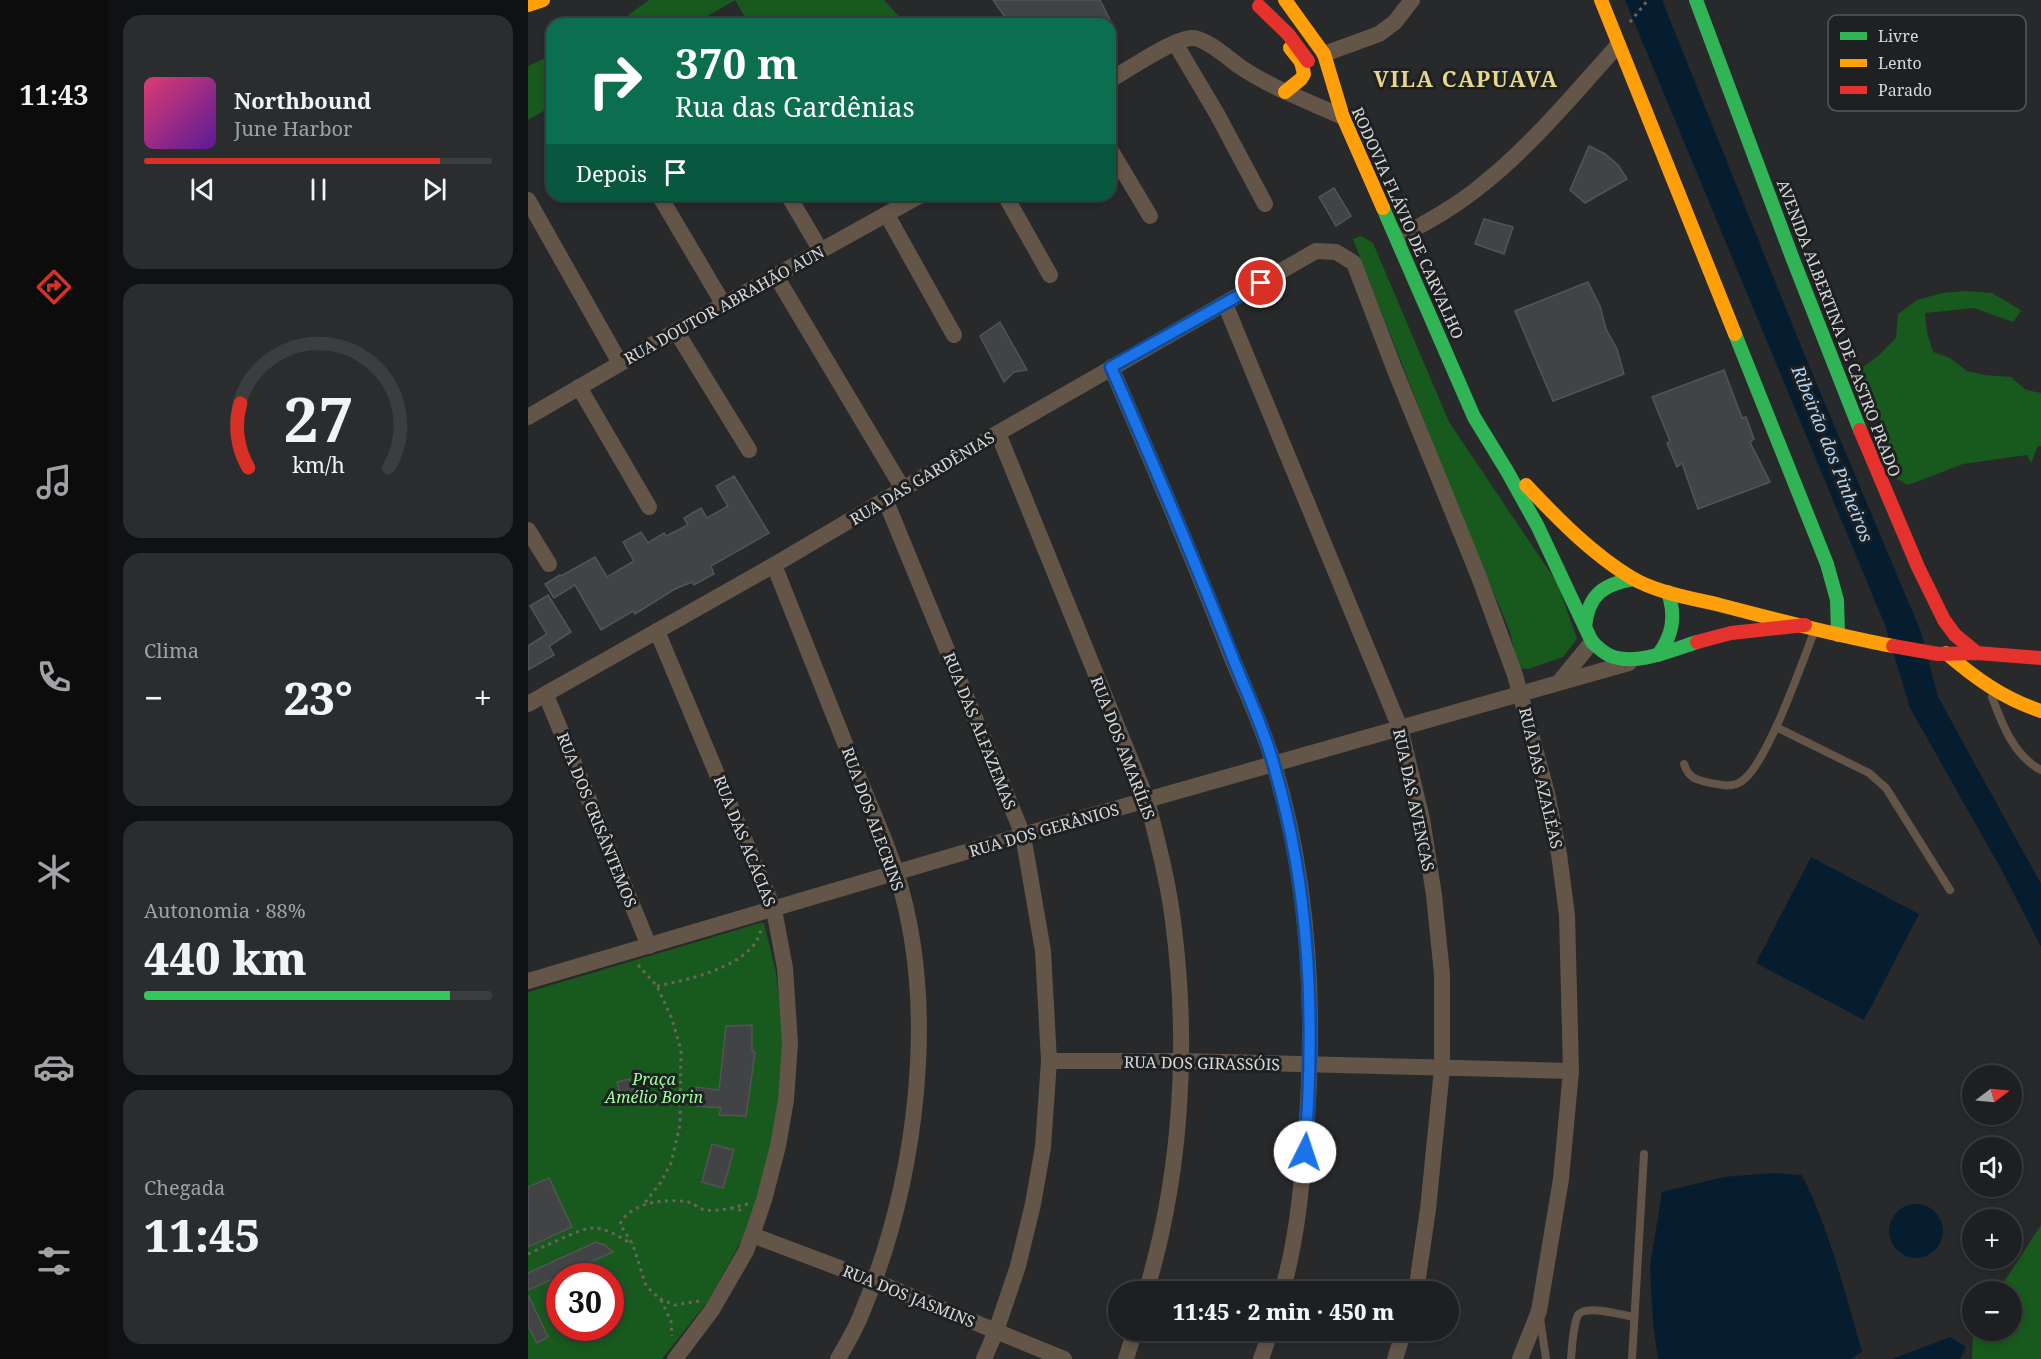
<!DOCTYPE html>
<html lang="pt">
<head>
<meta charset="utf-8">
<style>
  body { margin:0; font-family:"Noto Serif",serif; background:#2b2c2d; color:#f1f3f6; height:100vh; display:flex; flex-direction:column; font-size:22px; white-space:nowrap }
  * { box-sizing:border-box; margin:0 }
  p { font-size:20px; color:#a1a2a5 }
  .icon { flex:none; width:33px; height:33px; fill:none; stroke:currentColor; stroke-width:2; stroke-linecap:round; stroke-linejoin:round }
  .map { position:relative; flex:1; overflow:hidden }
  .details { display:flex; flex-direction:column; gap:15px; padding:15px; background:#101112; width:420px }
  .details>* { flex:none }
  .hud { position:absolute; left:18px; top:18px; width:570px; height:183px; border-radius:18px; box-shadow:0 3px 9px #0003,0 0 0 2px #3c3d3e; background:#0b6e4f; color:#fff; overflow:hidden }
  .needle { width:39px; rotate:74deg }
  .buttons { position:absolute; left:1434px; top:1065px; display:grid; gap:12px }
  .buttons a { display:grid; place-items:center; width:60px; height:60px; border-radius:50%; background:#1e1f20; box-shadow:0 3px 9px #0003,0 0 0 2px #3c3d3e; font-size:30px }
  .speed { position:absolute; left:18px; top:1263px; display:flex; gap:12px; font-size:30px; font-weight:700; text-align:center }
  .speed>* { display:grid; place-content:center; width:78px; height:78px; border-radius:50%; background:#1e1f20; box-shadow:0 3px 9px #0003,0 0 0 2px #3c3d3e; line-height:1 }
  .speed .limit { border:9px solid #d22; background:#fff; color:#111 }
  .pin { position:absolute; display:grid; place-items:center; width:51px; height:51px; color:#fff; margin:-26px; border:3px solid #fff; border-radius:50%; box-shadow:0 2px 6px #0007 }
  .me { position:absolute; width:66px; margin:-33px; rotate:4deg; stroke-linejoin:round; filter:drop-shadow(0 0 4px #0008) }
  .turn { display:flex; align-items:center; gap:21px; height:126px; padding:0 30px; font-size:27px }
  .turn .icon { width:78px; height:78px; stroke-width:2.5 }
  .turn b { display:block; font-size:42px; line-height:51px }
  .then { display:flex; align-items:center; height:57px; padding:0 30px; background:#0003; gap:12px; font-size:22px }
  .big { font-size:45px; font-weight:800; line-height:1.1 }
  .details .widget { flex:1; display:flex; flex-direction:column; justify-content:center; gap:9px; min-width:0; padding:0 21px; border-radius:18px; background:#2b2c2d }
  .details .dial { align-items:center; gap:0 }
  .dial svg { height:156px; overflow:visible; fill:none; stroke:#3c3d3e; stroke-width:7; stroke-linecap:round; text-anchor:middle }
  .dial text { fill:#f1f3f6; stroke:none }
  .song { display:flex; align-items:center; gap:18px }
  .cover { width:72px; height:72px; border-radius:9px; background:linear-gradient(135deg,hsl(340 70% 55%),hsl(270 70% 35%)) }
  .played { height:6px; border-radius:3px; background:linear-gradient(90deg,#d93025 85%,#3c3d3e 85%) }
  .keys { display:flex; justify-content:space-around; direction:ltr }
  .heat { display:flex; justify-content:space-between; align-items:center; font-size:33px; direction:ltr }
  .charge { height:9px; border-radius:4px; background:linear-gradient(90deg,#34c759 88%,#3c3d3e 0) }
  .trip { position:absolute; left:580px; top:1281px; width:351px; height:60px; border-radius:30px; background:#1e1f20; box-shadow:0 3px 9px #0003,0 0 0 2px #3c3d3e; font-weight:800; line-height:60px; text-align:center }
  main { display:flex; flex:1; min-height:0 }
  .menu { display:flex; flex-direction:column; width:108px; justify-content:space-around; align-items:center; background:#0c0c0d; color:#a1a2a5 }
  .menu .icon { width:42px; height:42px }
  .menu .active { color:#d93025 }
  .menu b { font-size:27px; color:#f1f3f6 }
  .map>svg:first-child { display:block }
  .green { fill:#18591d; fill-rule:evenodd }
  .water { fill:#051d2f }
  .building { fill:#424344; stroke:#535455; stroke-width:1.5 }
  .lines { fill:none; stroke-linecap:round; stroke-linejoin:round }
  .path { stroke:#6c645c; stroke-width:3; stroke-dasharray:3 4.5; stroke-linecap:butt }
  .lane { stroke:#635548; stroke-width:8 }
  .street { stroke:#635548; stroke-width:16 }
  .fast { stroke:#30b455; stroke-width:14 }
  .slow { stroke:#ff9f0a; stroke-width:14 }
  .jam { stroke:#e5322d; stroke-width:14 }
  .route-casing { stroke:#114b97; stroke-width:15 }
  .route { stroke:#1a73e8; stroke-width:10 }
  .labels { text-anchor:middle; stroke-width:6; stroke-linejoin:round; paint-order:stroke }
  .street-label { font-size:16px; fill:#d6d8d9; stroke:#1e2021 }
  .park-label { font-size:16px; font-style:italic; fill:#9fff9f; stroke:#1e2021 }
  .water-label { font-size:18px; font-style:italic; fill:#add5f6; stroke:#1e2021 }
  .district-label { font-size:22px; font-weight:bold; letter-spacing:1.5px; fill:#e8d789; stroke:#1e2021 }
  .key { fill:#1e2021; stroke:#555758; stroke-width:1.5 }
  .key-label { font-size:16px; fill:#d6d8d9 }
</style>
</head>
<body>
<main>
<nav class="menu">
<b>11:43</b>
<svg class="icon active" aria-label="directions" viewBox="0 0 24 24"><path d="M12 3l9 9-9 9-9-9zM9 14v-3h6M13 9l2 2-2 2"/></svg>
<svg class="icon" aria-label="music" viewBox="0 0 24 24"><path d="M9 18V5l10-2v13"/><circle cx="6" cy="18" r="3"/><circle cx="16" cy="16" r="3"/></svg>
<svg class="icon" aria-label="phone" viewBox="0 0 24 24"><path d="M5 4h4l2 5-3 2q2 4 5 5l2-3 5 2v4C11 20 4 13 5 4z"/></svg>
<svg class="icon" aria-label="climate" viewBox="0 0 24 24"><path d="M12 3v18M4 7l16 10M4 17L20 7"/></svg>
<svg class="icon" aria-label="car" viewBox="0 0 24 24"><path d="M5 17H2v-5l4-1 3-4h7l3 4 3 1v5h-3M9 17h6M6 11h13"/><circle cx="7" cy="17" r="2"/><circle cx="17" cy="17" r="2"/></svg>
<svg class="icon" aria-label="filters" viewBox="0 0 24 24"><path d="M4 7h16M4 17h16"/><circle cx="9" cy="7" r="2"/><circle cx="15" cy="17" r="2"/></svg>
</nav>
<section class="details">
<div class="widget">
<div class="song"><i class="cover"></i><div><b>Northbound</b><p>June Harbor</p></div></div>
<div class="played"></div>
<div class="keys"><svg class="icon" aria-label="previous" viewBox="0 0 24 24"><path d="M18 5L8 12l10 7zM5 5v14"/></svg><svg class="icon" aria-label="pause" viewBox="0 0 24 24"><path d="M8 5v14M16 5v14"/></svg><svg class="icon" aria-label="next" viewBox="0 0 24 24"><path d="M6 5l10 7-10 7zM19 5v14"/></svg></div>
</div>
<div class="widget dial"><svg viewBox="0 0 100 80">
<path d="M14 69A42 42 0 1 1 86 69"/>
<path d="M14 69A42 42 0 0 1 10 36" stroke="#d93025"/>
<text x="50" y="56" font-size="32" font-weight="700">27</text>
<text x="50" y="72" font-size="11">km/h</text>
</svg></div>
<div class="widget"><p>Clima</p>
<div class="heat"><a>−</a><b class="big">23°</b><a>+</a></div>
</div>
<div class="widget"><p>Autonomia · 88%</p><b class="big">440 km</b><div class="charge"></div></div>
<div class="widget"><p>Chegada</p><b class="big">11:45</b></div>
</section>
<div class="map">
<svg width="1513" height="1359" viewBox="0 0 1513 1359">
  <rect width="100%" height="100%" fill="#28292a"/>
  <g class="green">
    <polygon points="121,0 356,0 378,24 221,24 207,0 166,24 88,24"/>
    <polygon points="24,55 24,106 0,120 0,66"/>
    <polygon points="833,236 845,243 921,422 1030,584 1049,639 1035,657 1000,669 990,668 982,632 917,474 825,239"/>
    <polygon points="1437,291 1464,293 1491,309 1493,311 1485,322 1446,308 1397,313 1399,332 1405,352 1422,358 1439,371 1456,375 1483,377 1498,390 1513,393 1513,446 1510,446 1503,463 1499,455 1435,464 1380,485 1369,479 1356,429 1331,370 1350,356 1368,338 1370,314 1389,300 1414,293"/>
    <path d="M232 923H236L248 972 254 1025 255 1073 236 1200 180 1301 134 1359H0V992ZM32 1276H82V1328H32Z"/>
    <polygon points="1513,1225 1513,1359 1444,1359 1445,1331 1484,1330 1484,1292 1470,1291"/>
  </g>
  <g class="water">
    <polygon points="1097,0 1134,0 1277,356 1393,632 1410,697 1513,884 1513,947 1472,867 1382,708 1357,625"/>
    <polygon points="1283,857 1391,914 1336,1020 1228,963"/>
    <path d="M1245 1173 1274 1175C1302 1231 1317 1293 1334 1352L1322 1359H1130L1125 1322 1122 1266 1134 1192 1196 1177Z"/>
    <circle cx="1388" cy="1231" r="27"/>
    <polygon points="1422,1337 1438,1347 1432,1359 1364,1359"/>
  </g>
  <g class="building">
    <polygon points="465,0 572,0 584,24 482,24"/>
    <polygon points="1061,146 1077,154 1090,165 1099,179 1057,203 1042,190"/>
    <polygon points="806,188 823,216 808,226 791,197"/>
    <polygon points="956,219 985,227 976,254 947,244"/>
    <polygon points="1060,282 1072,306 1078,329 1089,349 1096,374 1025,401 987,311"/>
    <polygon points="472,322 499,370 486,372 476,382 452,336"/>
    <polygon points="1196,370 1214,418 1218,417 1226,439 1222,442 1242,482 1170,509 1154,463 1149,467 1139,443 1142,441 1124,397"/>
    <polygon points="206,476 241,533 183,566 186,574 166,585 164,582 147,589 107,614 105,611 73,630 47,585 26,598 17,584 32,575 33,576 67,557 79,577 106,561 95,542 113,532 120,543 136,533 138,536 160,525 156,518 173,508 179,518 200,506 188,486"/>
    <polygon points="20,595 43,632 21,646 26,655 0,670 0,646 19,634 2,606"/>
    <polygon points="224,1025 224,1050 227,1053 218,1116 191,1115 193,1108 168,1106 168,1087 191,1090 198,1026"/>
    <polygon points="102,1079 107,1095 94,1099 89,1082"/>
    <polygon points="184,1144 206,1150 195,1188 174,1182"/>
    <polygon points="21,1178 44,1227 0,1247 0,1187"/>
    <polygon points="68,1242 77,1245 85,1252 0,1290 0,1273"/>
    <polygon points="0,1295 20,1337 9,1343 0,1326"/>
  </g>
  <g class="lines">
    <g class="path">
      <polyline points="1102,22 1120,0"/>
      <polyline points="110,965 129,986 144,1019 153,1050 152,1125 143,1163 133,1182 116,1204"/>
      <path d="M129 986C159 980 204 970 225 946 229 942 231 935 233 930"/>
      <polyline points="203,1208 212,1210 214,1215"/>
      <path d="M0 1254C14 1248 52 1228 65 1228 79 1228 93 1238 104 1244"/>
      <polyline points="133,1300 143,1321 144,1336"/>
      <path d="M171 1301 147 1305 132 1299 118 1286 105 1245 92 1224C103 1202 138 1198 160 1202 166 1203 171 1209 177 1210 191 1212 207 1207 220 1204"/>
    </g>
    <g class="lane">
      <path d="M1464 697C1474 724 1486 756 1513 770"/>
      <polyline points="1248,727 1341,773 1358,788 1422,890"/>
      <path d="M1156 764C1161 779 1169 780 1183 783 1194 785 1204 788 1214 781 1239 764 1274 663 1286 632"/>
      <polyline points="1012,1318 1018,1359"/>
      <path d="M1043 1359C1044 1348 1045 1325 1050 1315 1057 1304 1094 1315 1106 1317"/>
      <polyline points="1104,1359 1116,1154"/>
    </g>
    <g class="street">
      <polyline points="647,43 689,114 737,204"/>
      <polyline points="796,54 851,34 867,22 884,0"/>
      <path d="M582 80C600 70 646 38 664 38 678 38 700 58 711 66 743 88 780 101 815 117"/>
      <polyline points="582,149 622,216"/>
      <polyline points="131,195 196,305"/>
      <polyline points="260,195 293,251"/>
      <polyline points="477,195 522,275"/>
      <polyline points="0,200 92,363"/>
      <polyline points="359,215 426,335"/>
      <path d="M870 238C899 222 929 206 955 184 1005 144 1047 93 1090 45"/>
      <polyline points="248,276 375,489"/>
      <polyline points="697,304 872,728 894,819 906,895 914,974 914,1069 900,1209 888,1292"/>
      <polyline points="148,331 221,450"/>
      <path d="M583 367C624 462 665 557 702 653 717 690 735 727 746 765 783 888 788 1017 777 1144 773 1194 768 1243 754 1292"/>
      <polyline points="51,387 121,507"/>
      <polyline points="0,417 148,331 393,195"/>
      <path d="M470 433 619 800C629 840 640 880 645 921 661 1043 654 1173 618 1292"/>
      <polyline points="357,499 495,835 515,951 521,1061 515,1147 505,1204 490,1266 468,1331 456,1359"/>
      <polyline points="0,530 21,564"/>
      <path d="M246 565C273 634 301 702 328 771 341 804 357 838 368 872 412 1009 388 1184 333 1315 327 1330 318 1345 310 1359"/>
      <polyline points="129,631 246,910 257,968 262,1043 258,1100 250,1146 236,1200 224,1235 218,1251 184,1310 147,1359"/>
      <polyline points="1032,681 1064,642"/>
      <polyline points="18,695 121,946"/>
      <polyline points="0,704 246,565 470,433 788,251 808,252 826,263 866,368 951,577 987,675 1019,793 1031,854 1039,915 1043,1071 1033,1179 1011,1311 992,1359"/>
      <polyline points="0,981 495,835 1101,663"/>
      <polyline points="521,1061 654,1061 1043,1071"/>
      <polyline points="224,1235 346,1281 536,1359"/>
      <polyline points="598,1359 607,1330"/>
      <polyline points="733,1359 743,1330"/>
      <polyline points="867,1359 876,1330"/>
    </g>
    <g class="fast">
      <polyline points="1168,0 1264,257 1332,430"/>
      <path d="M855 208 946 417 979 471 1010 527 1064 642C1070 647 1075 653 1083 656 1109 666 1144 650 1169 642"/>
      <polyline points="1207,334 1299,564 1309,600 1310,635"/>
      <path d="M1057 627C1060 595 1075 584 1106 579"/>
      <path d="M1130 655C1145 635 1148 616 1140 592"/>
    </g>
    <g class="slow">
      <polyline points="757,0 796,54 815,117 855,208"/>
      <polyline points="1073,0 1207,334"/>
      <polyline points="0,5 15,0"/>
      <polyline points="757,92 773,79 776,74 773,62 762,48"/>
      <path d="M998 485C1030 519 1064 554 1104 578 1130 593 1163 598 1192 605 1249 620 1307 635 1365 646"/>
      <path d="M1418 653C1447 678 1476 699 1513 711"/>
    </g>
    <g class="jam">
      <polyline points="731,6 760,34 780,61"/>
      <polyline points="1332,430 1390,567 1416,620 1427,635 1449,653"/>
      <polyline points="1169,642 1203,633 1277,625"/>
      <polyline points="1365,646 1410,654 1449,653 1513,658"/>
    </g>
  </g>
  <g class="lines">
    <g class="route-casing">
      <path id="route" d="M733 283 583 367C625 463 666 559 704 656 718 692 736 728 746 766 783 892 787 1022 777 1152"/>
    </g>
    <use href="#route" class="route"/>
  </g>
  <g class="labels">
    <g class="street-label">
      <text transform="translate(880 223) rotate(66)" y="6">RODOVIA FLÁVIO DE CARVALHO</text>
      <text transform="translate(196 305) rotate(-29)" y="6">RUA DOUTOR ABRAHÃO AUN</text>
      <text transform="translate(1311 328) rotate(69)" y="6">AVENIDA ALBERTINA DE CASTRO PRADO</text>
      <text transform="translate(394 478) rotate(-31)" y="6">RUA DAS GARDÊNIAS</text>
      <text transform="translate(452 731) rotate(68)" y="6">RUA DAS ALFAZEMAS</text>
      <text transform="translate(595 748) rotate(69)" y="6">RUA DOS AMARÍLIS</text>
      <text transform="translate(1013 778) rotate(77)" y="6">RUA DAS AZALÉAS</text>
      <text transform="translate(886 800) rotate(78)" y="6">RUA DAS AVENCAS</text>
      <text transform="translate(345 819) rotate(70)" y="6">RUA DOS ALECRINS</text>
      <text transform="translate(69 820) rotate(68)" y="6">RUA DOS CRISÂNTEMOS</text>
      <text transform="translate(516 830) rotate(-16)" y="6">RUA DOS GERÂNIOS</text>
      <text transform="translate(217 841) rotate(68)" y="6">RUA DAS ACÁCIAS</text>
      <text transform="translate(674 1063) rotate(1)" y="6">RUA DOS GIRASSÓIS</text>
      <text transform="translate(381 1296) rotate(22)" y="6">RUA DOS JASMINS</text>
    </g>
    <g class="park-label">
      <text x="126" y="1085">Praça<tspan x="126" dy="18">Amélio Borin</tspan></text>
    </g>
    <g class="water-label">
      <text transform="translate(1304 454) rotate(68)" y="6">Ribeirão dos Pinheiros</text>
    </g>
    <g class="district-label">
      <text x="938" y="87">VILA CAPUAVA</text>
    </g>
  </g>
  <rect x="1300" y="15" width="198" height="96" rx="9" class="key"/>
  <rect x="1312" y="32" width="27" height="8" fill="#30b455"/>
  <rect x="1312" y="59" width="27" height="8" fill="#ff9f0a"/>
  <rect x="1312" y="86" width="27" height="8" fill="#e5322d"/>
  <g class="key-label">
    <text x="1350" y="42">Livre</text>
    <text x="1350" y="69">Lento</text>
    <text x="1350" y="96">Parado</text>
  </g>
</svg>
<div class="buttons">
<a><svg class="needle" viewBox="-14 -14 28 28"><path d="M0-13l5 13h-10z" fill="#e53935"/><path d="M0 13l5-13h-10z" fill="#a1a2a5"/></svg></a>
<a><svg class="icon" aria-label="sound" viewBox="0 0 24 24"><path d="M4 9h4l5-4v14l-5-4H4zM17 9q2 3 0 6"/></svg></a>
<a>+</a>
<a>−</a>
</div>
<div class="speed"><div class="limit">30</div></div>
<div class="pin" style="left:733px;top:283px;background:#d93025"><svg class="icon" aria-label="arrive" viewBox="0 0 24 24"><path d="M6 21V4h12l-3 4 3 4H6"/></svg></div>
<svg class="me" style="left:777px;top:1152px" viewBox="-20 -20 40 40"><circle r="19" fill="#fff"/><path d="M0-13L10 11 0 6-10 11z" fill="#1a73e8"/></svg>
<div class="trip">11:45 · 2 min · 450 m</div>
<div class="hud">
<div class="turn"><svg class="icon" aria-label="right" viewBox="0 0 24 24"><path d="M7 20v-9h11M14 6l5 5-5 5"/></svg><div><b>370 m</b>Rua das Gardênias</div></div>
<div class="then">Depois<svg class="icon" aria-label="arrive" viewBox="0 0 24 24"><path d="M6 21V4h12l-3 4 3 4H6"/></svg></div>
</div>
</div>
</main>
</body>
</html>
